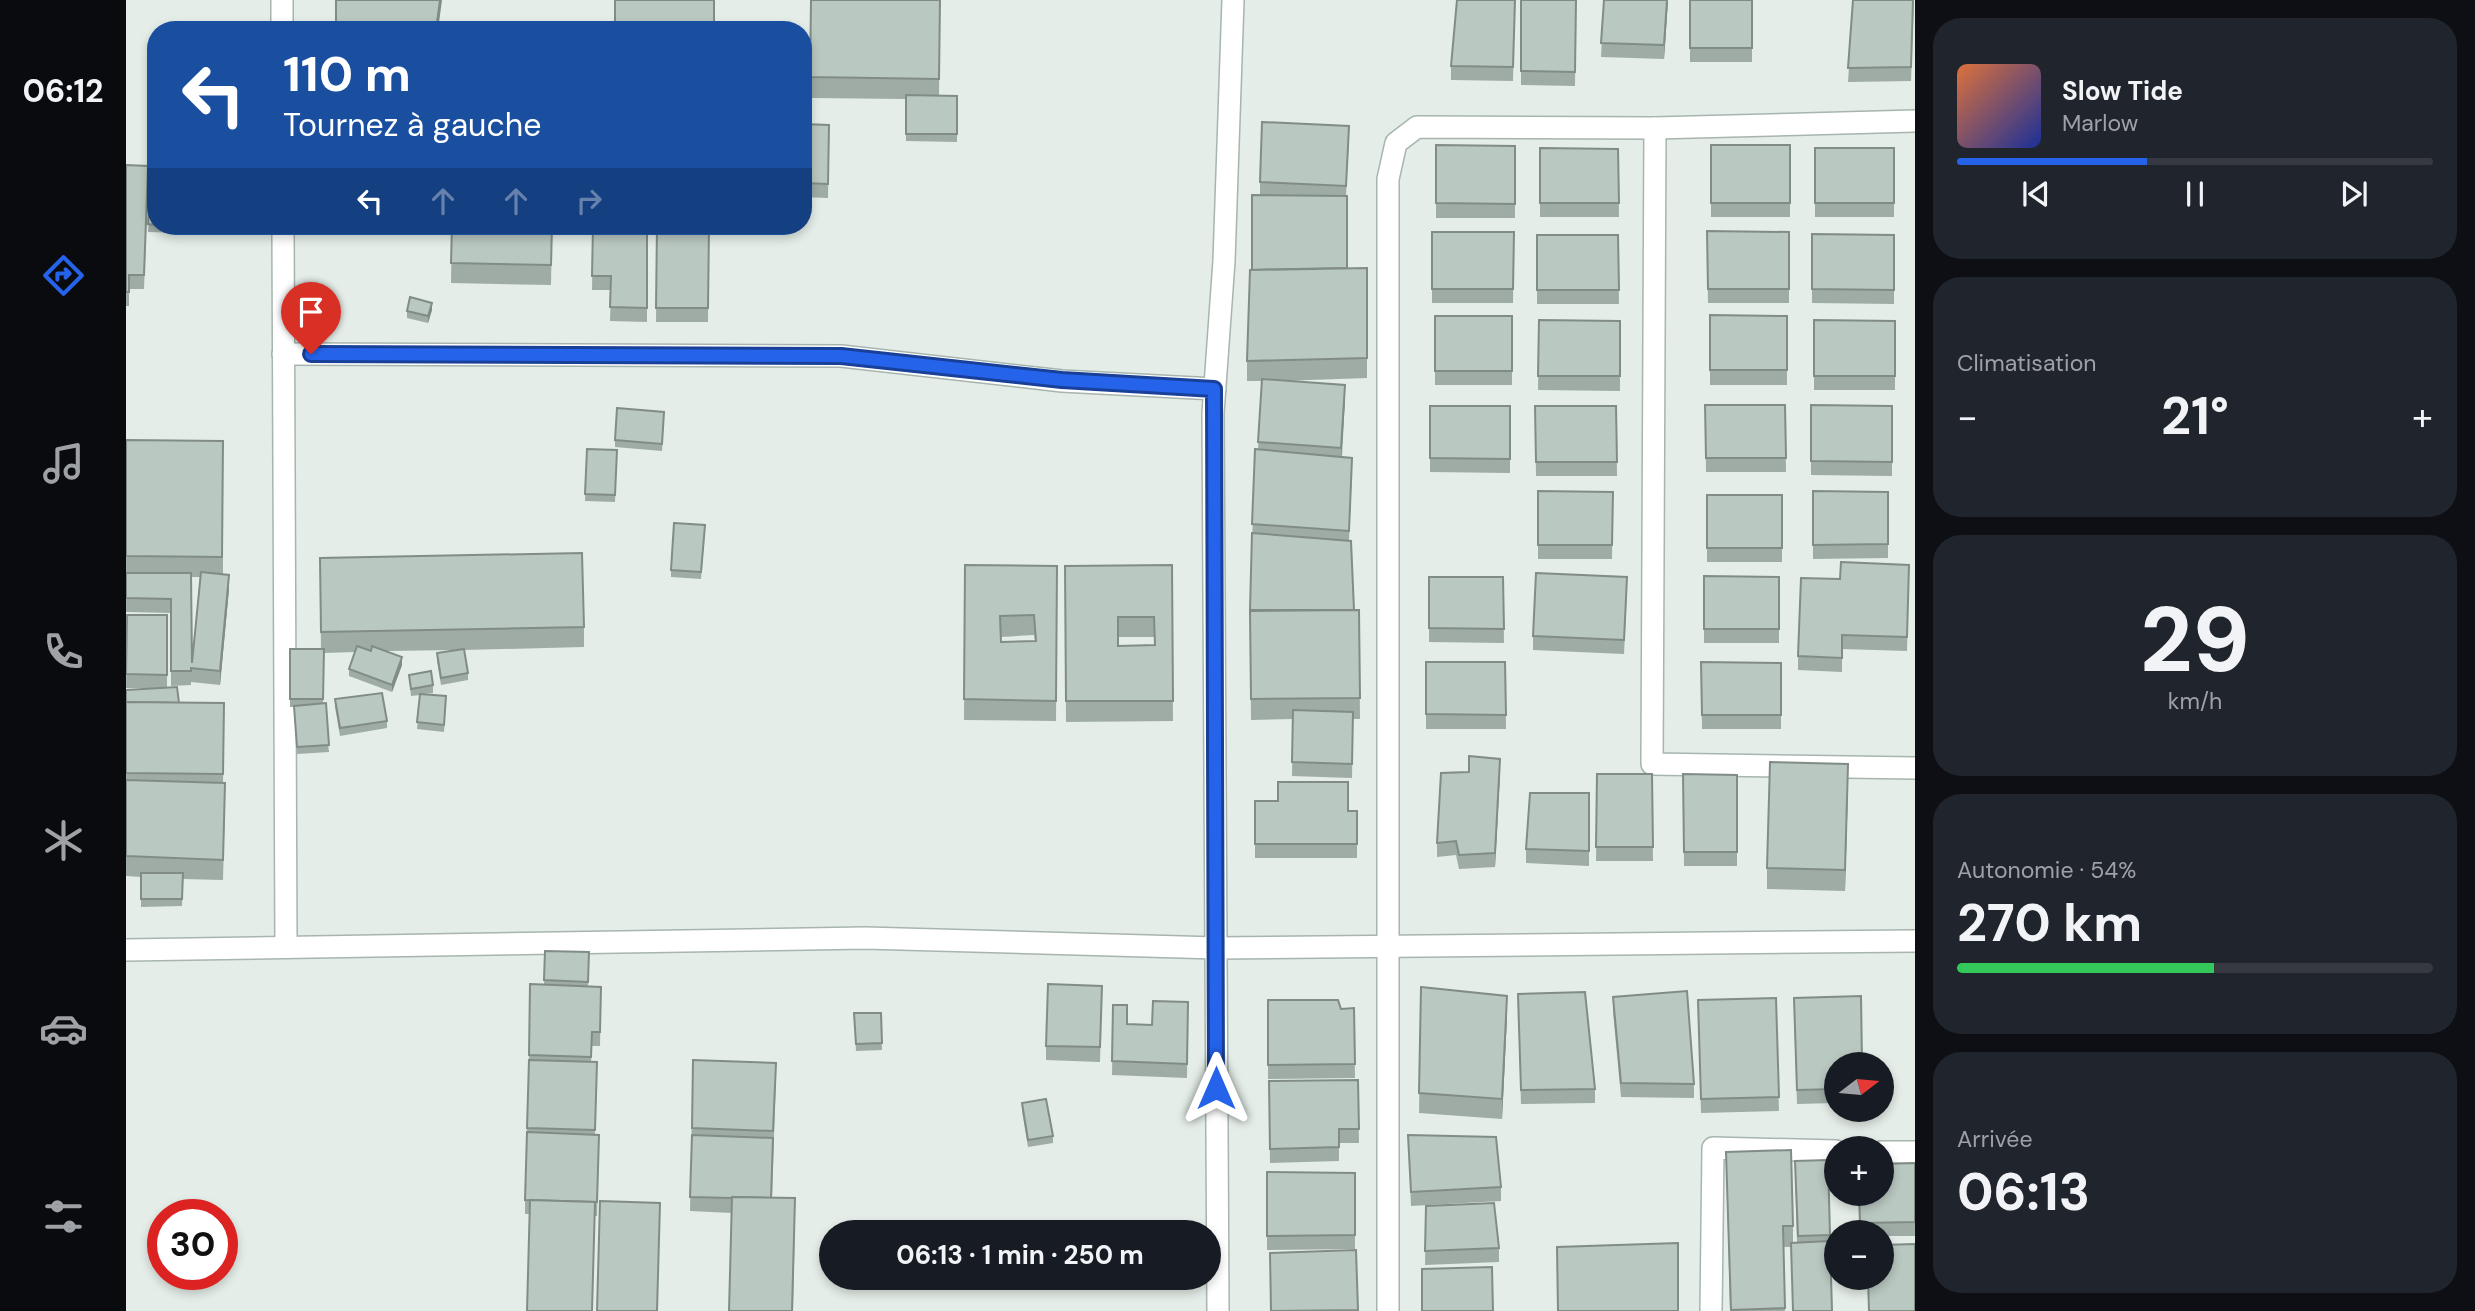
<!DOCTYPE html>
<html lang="fr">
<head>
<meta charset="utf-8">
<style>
  body { margin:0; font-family:"DM Sans",sans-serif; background:#20242c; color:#f1f3f6; height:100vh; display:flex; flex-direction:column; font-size:26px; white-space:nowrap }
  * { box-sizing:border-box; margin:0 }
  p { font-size:23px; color:#9ea1a6 }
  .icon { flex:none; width:38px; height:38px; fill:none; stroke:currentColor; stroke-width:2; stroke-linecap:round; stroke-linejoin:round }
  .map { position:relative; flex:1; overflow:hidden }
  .details { display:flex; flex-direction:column; gap:18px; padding:18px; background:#0d0f14; width:560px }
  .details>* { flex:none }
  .top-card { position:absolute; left:21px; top:21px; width:665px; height:214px; border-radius:28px; box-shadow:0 4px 10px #0003; background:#1a4fa0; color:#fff; overflow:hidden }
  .needle { width:46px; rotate:74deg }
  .buttons { position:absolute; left:1698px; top:1052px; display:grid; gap:14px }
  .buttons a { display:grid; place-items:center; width:70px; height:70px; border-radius:50%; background:#171b24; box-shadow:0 4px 10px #0003; font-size:35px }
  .speed { position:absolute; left:21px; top:1199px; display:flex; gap:14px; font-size:35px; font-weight:700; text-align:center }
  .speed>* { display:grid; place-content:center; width:91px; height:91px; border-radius:50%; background:#171b24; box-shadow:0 4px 10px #0003; line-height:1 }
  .speed .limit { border:10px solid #d22; background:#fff; color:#111 }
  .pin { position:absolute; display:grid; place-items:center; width:60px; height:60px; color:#fff; margin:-72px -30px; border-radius:50% 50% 50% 0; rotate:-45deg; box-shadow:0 0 7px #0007 }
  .pin .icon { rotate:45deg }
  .me { position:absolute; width:77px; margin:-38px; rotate:0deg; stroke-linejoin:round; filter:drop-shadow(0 0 5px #0008) }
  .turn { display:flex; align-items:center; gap:24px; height:147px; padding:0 21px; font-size:32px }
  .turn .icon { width:91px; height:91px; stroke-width:2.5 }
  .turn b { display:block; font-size:49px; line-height:60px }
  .lanes { display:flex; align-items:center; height:66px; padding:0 21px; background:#0003; justify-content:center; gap:35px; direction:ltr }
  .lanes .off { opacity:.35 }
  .big { font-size:52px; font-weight:700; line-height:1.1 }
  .details .widget { flex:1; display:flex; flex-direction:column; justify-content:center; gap:10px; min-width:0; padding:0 24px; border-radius:28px; background:#20242c }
  .details .dial { align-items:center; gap:0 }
  .dial b { font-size:91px; line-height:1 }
  .song { display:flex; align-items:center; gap:21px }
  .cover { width:84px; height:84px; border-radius:10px; background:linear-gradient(135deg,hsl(20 70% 55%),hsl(230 70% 35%)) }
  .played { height:7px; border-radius:4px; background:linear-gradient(90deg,#2563eb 40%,#363941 40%) }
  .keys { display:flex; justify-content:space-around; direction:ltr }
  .heat { display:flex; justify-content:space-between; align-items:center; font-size:38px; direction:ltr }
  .charge { height:10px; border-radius:5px; background:linear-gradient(90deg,#34c759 54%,#363941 0) }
  .trip { position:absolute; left:693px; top:1220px; width:402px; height:70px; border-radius:35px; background:#171b24; box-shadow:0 4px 10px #0003; font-weight:700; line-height:70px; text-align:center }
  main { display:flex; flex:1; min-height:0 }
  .menu { display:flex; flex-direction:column; width:126px; justify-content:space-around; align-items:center; background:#090b0e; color:#9ea1a6 }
  .menu .icon { width:49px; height:49px }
  .menu .selected { color:#2563eb }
  .menu b { font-size:32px; color:#f1f3f6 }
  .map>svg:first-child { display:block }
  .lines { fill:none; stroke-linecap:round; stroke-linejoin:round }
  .street-casing { stroke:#a7b5ae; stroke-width:24 }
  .street { stroke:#fff; stroke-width:21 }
  .wall { fill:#9faca6; fill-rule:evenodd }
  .shaded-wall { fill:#828c87 }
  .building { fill:#b9c8c1; stroke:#828c87; stroke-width:2; fill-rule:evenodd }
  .route-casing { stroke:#184099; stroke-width:18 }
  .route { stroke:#2563eb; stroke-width:12 }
</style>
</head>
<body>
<main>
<nav class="menu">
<b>06:12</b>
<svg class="icon selected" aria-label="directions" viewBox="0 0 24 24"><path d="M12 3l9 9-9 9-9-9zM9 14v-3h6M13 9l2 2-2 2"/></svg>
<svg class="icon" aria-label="music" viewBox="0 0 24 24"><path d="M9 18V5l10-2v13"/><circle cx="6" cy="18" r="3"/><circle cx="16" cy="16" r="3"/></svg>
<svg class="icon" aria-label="phone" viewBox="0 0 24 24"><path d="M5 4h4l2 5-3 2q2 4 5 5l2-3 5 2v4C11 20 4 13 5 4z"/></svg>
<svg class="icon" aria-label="climate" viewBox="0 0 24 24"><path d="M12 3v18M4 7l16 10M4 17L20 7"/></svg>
<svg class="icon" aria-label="car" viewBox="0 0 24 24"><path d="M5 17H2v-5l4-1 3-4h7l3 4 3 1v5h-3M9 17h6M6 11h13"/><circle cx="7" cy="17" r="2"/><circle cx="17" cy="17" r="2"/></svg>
<svg class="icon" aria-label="filters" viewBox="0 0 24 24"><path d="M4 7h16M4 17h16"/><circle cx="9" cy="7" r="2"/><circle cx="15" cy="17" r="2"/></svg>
</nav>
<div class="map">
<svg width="1789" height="1311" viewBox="0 0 1789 1311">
  <rect width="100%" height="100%" fill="#e4ede8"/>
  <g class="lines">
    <g class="street-casing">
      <g id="street">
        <polyline points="156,0 156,30"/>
        <polyline points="1529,128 1526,764 1789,768"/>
        <polyline points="157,226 160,947"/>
        <polyline points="157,354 715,356 936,381 1089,389"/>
        <polyline points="0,950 739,938 1090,948 1789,941"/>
        <polyline points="1755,1152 1789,1152"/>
        <polyline points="1092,1311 1087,413 1098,261 1107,0"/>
        <polyline points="1262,1311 1262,179 1270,143 1291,127 1529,128 1789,121"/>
        <polyline points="1585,1311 1587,1148 1710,1151"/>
      </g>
    </g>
    <use href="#street" class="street"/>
  </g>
  <g class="wall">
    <polygon points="685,0 814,0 813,96 831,96 831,142 780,141 780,99 684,98"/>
    <polygon points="1389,0 1387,81 1325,80 1325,66"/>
    <polygon points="1395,0 1450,0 1449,86 1395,85"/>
    <polygon points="1478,0 1542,0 1538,59 1475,57"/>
    <rect x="1564" y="0" width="62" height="62"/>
    <polygon points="1727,0 1788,0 1785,81 1722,82"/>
    <polygon points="677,124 703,125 702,198 677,197"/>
    <polygon points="1223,140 1220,196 1221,268 1241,268 1241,378 1155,381 1219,399 1216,457 1226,472 1223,541 1228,610 1233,610 1234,719 1227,719 1226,778 1166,776 1167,719 1125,720 1124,610 1129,449 1132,449 1136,381 1121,381 1121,361 1126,270 1134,195 1134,182"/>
    <polygon points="1310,145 1389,146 1389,218 1310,218"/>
    <rect x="1585" y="145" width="79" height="72"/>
    <polygon points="1414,148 1492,149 1493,217 1414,217"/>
    <rect x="1689" y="148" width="79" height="69"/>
    <polygon points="0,165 22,180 18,289 3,289 3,306 0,306"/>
    <polygon points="24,187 30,187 30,226 55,226 55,233 22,232"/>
    <polygon points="326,226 426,226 425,285 325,283"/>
    <polygon points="467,226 521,226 521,322 484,321 485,290 466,290"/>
    <polygon points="531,226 583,226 582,322 530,322"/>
    <polygon points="1581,231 1663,232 1663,303 1582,303"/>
    <polygon points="1306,232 1388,232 1387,303 1306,303"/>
    <polygon points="1686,234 1768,235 1768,304 1686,303"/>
    <polygon points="1411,235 1492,235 1493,304 1411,304"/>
    <polygon points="306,310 302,323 281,318 281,311"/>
    <polygon points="1584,315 1661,316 1661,385 1584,385"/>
    <rect x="1309" y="316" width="77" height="69"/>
    <polygon points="1413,320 1494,321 1494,391 1412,390"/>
    <polygon points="1688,320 1769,321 1769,390 1688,390"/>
    <polygon points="1579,405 1659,405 1660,472 1580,472"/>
    <polygon points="1685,405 1766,406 1766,476 1685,475"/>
    <polygon points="1304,406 1384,406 1384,473 1304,472"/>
    <polygon points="1409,406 1490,406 1491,476 1410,476"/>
    <polygon points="538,419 536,451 489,447 489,440"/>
    <path d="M0 440 97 441V574L103 589 94 685 65 682V685L45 686V613L0 612ZM65 577H74L66 663Z"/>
    <polygon points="461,449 491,450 489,502 459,501"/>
    <polygon points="1412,491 1487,492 1486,559 1412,559"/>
    <polygon points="1687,491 1762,492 1762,558 1687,559"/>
    <rect x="1581" y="495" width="75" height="67"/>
    <polygon points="579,532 575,579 545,577 545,570"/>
    <polygon points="194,558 458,627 458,647 338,650 342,673 342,680 315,685 311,661 311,653 332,650 260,651 276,665 266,692 223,676 223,669 229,652 198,653 197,703 203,752 171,754 168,707 164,707 164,649 195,649"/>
    <path d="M839 565 931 566 930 721 838 720ZM908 635 909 641 875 642V637Z"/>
    <path d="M1046 565 1047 721 940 722 939 566ZM992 637H1028V645L992 646Z"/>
    <polygon points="1783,565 1781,651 1716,649 1716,672 1672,670 1672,656 1714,579"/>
    <polygon points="1578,576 1653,577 1653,643 1578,643"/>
    <polygon points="1303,577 1377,577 1378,643 1303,642"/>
    <polygon points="1501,591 1498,654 1407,650 1407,636"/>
    <polygon points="1,615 41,615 41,687 53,703 98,703 97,783 99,804 97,880 57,879 56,906 15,907 15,877 0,876 0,690 25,688 0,688"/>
    <polygon points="1300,662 1379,662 1380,729 1300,729"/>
    <polygon points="1575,662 1655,663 1655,729 1576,729"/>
    <polygon points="283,675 307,685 307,693 298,694 320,703 318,732 291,729 294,695 285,696"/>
    <polygon points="209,699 261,721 261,728 214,736 209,707"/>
    <polygon points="1374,773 1369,867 1333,869 1330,855 1311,857 1311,843"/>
    <polygon points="1471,774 1526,774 1527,861 1470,861"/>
    <polygon points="1557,774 1611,775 1611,866 1558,866"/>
    <polygon points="1722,785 1719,891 1641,889 1641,868"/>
    <polygon points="1463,793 1463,866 1400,863 1400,849"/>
    <polygon points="1129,801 1152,801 1222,811 1231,811 1231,858 1129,858"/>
    <polygon points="419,951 463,952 462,986 475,987 474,1046 466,1046 465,1062 469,1134 473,1135 471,1216 469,1216 466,1311 401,1311 404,1214 399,1214 399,1200 403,1055 418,985"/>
    <polygon points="976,986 974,1062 920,1060 920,1046"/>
    <polygon points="1295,987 1381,1016 1376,1119 1293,1113"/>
    <polygon points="1392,994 1469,1089 1469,1103 1395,1104"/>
    <polygon points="1487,997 1568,1084 1568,1098 1495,1097 1487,1012"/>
    <polygon points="1650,998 1653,1111 1575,1113 1572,1000"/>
    <polygon points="1142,1000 1215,1009 1228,1008 1229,1078 1142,1079"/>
    <polygon points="1062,1002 1061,1078 986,1075 987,1005 1001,1024 1026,1025"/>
    <polygon points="1668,1012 1710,1064 1710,1103 1671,1104"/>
    <polygon points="728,1013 755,1013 756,1050 730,1051"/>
    <polygon points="567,1060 650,1077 646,1198 669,1219 667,1311 603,1311 606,1213 564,1211"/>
    <polygon points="1232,1080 1233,1143 1213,1143 1213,1161 1144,1163 1143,1081"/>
    <polygon points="896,1103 927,1136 927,1143 902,1147 896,1111"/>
    <polygon points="1282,1135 1375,1187 1375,1201 1285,1206"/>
    <polygon points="1600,1152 1667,1226 1667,1243 1671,1242 1669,1175 1702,1160 1706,1311 1665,1247 1657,1247 1659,1311 1604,1311"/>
    <polygon points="1789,1163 1789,1236 1755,1236 1755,1232 1734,1232 1733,1194"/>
    <polygon points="1141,1172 1229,1173 1229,1249 1141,1250"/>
    <polygon points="1300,1206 1373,1248 1373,1262 1299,1265"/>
    <polygon points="1230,1250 1232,1311 1145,1311"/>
  </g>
  <g class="shaded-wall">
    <polygon points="314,0 316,0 312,30 310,30"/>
    <polygon points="1541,0 1542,0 1538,59 1538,45"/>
    <polygon points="306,303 306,310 302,323 302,316"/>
    <polygon points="1219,385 1219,399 1215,462 1215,448"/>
    <polygon points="103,575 103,589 94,685 94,671"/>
    <polygon points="276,657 276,665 266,692 266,685"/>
    <polygon points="1374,759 1374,773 1369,867 1369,853"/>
    <polygon points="1722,764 1722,785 1719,891 1719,870"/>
    <polygon points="1381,996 1381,1016 1376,1119 1376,1099"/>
  </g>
  <g class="building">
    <polygon points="210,0 314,0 310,30 210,30"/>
    <polygon points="489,0 588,0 588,30 470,30 470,24 489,24"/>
    <polygon points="685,0 814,0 813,79 684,77"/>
    <polygon points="1331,0 1389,0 1387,67 1325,66"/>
    <polygon points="1395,0 1450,0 1449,72 1395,71"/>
    <polygon points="1478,0 1541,0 1538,45 1475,43"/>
    <rect x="1564" y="0" width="62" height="48"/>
    <polygon points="1727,0 1787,0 1785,67 1722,68"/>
    <polygon points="780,95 831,96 831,134 780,134"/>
    <polygon points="1136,122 1223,126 1220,186 1134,182"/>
    <polygon points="677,124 703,125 702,184 677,183"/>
    <polygon points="1310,145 1389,146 1389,204 1310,203"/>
    <rect x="1585" y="145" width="79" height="58"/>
    <polygon points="1414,148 1492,149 1493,203 1414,203"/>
    <rect x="1689" y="148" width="79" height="55"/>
    <polygon points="0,165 22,166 18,275 3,275 3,292 0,292"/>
    <polygon points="24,187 30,187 30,225 22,224"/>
    <polygon points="1126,195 1221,196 1221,268 1126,270"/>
    <polygon points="326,226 426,226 425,265 325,263"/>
    <polygon points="467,226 521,226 521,308 484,307 485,276 466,276"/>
    <polygon points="531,226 583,226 582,308 530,308"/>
    <polygon points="1581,231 1663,232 1663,289 1582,289"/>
    <polygon points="1306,232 1388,232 1387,289 1306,289"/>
    <polygon points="1686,234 1768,235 1768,290 1686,289"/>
    <polygon points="1411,235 1492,235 1493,290 1411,290"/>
    <polygon points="1241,268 1241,358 1121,361 1124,270"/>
    <polygon points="284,297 306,303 302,316 281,311"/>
    <polygon points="1584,315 1661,316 1661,370 1584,370"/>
    <rect x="1309" y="316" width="77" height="55"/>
    <polygon points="1413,320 1494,321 1494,376 1412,376"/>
    <polygon points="1688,320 1769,321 1769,376 1688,376"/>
    <polygon points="1136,379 1219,385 1215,448 1132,442"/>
    <polygon points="1579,405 1659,405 1660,458 1580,458"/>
    <polygon points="1685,405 1766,406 1766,462 1685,461"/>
    <polygon points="1304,406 1384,406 1384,459 1304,458"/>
    <polygon points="1409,406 1490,406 1491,462 1410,462"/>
    <polygon points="491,408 538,412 536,444 489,440"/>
    <polygon points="0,440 97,441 96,557 0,556"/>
    <polygon points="461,449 491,450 489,495 459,494"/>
    <polygon points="1129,449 1226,458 1223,531 1126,524"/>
    <polygon points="1412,491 1487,492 1486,545 1412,545"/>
    <polygon points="1687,491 1762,492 1762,544 1687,545"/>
    <rect x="1581" y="495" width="75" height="53"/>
    <polygon points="548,523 579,525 575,572 545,570"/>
    <polygon points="1126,533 1225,541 1228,610 1124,610"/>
    <polygon points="456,553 458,627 195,632 194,558"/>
    <polygon points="1715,562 1783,565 1781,637 1716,635 1716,658 1672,656 1675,578 1714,579"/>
    <path d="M839 565 931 566 930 701 838 699ZM908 615 910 641 875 642 874 616Z"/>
    <path d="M1046 565 1047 701H940L939 566ZM992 617H1028L1029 645 992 646Z"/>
    <polygon points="75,572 103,575 94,671 65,668 65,671 45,671 45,599 0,598 0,573 65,573 66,663"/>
    <polygon points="1410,573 1501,577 1498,640 1407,636"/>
    <polygon points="1578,576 1653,577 1653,629 1578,629"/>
    <polygon points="1303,577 1377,577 1378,629 1303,628"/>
    <polygon points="1233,610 1234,698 1125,699 1124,611"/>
    <polygon points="1,615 41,615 41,675 0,674"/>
    <polygon points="231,646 245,651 246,646 276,657 266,685 223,669"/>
    <polygon points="164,649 198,649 197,699 164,699"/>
    <polygon points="338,649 342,673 315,678 311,653"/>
    <polygon points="1300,662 1379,662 1380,715 1300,714"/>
    <polygon points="1575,662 1655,663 1655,715 1576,715"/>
    <polygon points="305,671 307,685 285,689 283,675"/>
    <polygon points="51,687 53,703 0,702 0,690"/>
    <polygon points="256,693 261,721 214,728 209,699"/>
    <polygon points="294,694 320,696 318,725 291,722"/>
    <polygon points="0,702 98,703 97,774 0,773"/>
    <polygon points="200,703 203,745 171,747 168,706"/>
    <polygon points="1167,710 1227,712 1226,764 1166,762"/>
    <polygon points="1343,756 1374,759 1369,853 1333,855 1330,841 1311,843 1315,773 1343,772"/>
    <polygon points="1644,762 1722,764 1719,870 1641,868"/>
    <polygon points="1471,774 1526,774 1527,847 1470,847"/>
    <polygon points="1557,774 1611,775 1611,852 1558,852"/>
    <polygon points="0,780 99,783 97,860 0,856"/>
    <polygon points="1152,782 1222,782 1222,811 1231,811 1231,844 1129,844 1129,801 1152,801"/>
    <polygon points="1404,793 1463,793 1463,851 1400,849"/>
    <polygon points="15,873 57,873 56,899 15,899"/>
    <polygon points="419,951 463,952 462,982 418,980"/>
    <polygon points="404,984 475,987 474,1032 466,1032 465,1057 403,1055"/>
    <polygon points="922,984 976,986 974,1047 920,1046"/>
    <polygon points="1295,987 1381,996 1376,1099 1293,1093"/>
    <polygon points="1561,991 1568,1084 1495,1083 1487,997"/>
    <polygon points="1459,992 1469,1089 1395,1090 1392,994"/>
    <polygon points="1735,996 1736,1064 1710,1064 1710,1089 1671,1090 1668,998"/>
    <polygon points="1650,998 1653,1097 1575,1099 1572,1000"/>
    <polygon points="1142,1000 1212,1000 1215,1009 1228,1008 1229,1064 1142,1065"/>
    <polygon points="1027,1001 1062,1002 1061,1064 986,1061 987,1005 1001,1005 1001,1024 1026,1025"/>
    <polygon points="728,1013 755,1013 756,1043 730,1044"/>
    <polygon points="403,1060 471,1062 469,1130 401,1128"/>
    <polygon points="567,1060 650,1063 647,1131 566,1128"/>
    <polygon points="1232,1080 1233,1129 1213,1129 1213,1147 1144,1149 1143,1081"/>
    <polygon points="920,1099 927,1136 902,1140 896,1103"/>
    <polygon points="401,1132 473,1135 471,1202 399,1200"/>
    <polygon points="566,1135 647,1138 645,1198 606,1197 606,1198 564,1197"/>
    <polygon points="1282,1135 1370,1137 1375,1187 1285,1192"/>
    <polygon points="1665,1150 1667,1226 1657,1226 1659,1308 1605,1310 1600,1152"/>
    <polygon points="1702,1160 1704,1235 1672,1236 1669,1161"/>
    <polygon points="1789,1163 1789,1222 1734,1223 1733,1194 1755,1194 1755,1164"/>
    <polygon points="1141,1172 1229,1173 1229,1235 1141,1236"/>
    <polygon points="606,1197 669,1198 666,1311 603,1311"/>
    <polygon points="404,1200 469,1202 466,1311 401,1311"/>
    <polygon points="474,1201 534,1203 531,1311 471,1311"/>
    <polygon points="1368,1203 1373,1248 1299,1251 1300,1206"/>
    <polygon points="1704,1241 1706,1311 1667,1311 1665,1243"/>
    <polygon points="1552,1243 1552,1311 1432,1311 1431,1247"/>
    <polygon points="1789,1244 1789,1311 1743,1311 1742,1278 1755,1278 1755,1245"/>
    <polygon points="1230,1250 1232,1310 1145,1311 1144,1253"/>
    <polygon points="1366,1267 1367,1311 1296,1311 1296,1269"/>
  </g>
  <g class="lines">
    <g class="route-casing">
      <polyline id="route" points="185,354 715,356 936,380 1088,389 1090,1088"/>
    </g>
    <use href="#route" class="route"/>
  </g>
</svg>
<div class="buttons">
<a><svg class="needle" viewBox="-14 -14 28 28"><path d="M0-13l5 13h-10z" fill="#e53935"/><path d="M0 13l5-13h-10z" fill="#9ea1a6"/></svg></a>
<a>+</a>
<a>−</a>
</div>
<div class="speed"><div class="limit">30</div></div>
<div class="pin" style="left:185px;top:354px;background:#d93025"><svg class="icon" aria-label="arrive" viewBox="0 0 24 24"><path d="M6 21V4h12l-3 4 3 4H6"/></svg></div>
<svg class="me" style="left:1090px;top:1088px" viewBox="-20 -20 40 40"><path d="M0-17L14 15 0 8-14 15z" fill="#2563eb" stroke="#fff" stroke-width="4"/></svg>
<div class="trip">06:13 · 1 min · 250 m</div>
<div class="top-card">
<div class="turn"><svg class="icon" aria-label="left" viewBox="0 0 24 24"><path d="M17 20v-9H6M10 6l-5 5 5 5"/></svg><div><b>110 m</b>Tournez à gauche</div></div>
<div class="lanes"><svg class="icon" aria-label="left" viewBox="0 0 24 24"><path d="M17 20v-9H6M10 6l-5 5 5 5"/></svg><svg class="icon off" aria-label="ahead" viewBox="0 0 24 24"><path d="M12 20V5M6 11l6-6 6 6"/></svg><svg class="icon off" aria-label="ahead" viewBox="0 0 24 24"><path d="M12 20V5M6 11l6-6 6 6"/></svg><svg class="icon off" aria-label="right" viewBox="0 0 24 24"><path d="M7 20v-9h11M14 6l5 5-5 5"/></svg></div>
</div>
</div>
<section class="details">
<div class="widget">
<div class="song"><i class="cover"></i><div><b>Slow Tide</b><p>Marlow</p></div></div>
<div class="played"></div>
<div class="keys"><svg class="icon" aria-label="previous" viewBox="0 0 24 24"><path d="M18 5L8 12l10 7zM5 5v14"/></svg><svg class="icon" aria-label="pause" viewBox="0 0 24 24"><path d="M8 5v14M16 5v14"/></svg><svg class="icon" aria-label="next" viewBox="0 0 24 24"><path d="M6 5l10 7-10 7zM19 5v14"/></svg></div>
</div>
<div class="widget"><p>Climatisation</p>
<div class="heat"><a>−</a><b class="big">21°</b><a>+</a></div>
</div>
<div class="widget dial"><b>29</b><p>km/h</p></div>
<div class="widget"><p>Autonomie · 54%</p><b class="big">270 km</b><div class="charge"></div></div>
<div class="widget"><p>Arrivée</p><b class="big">06:13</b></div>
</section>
</main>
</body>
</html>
